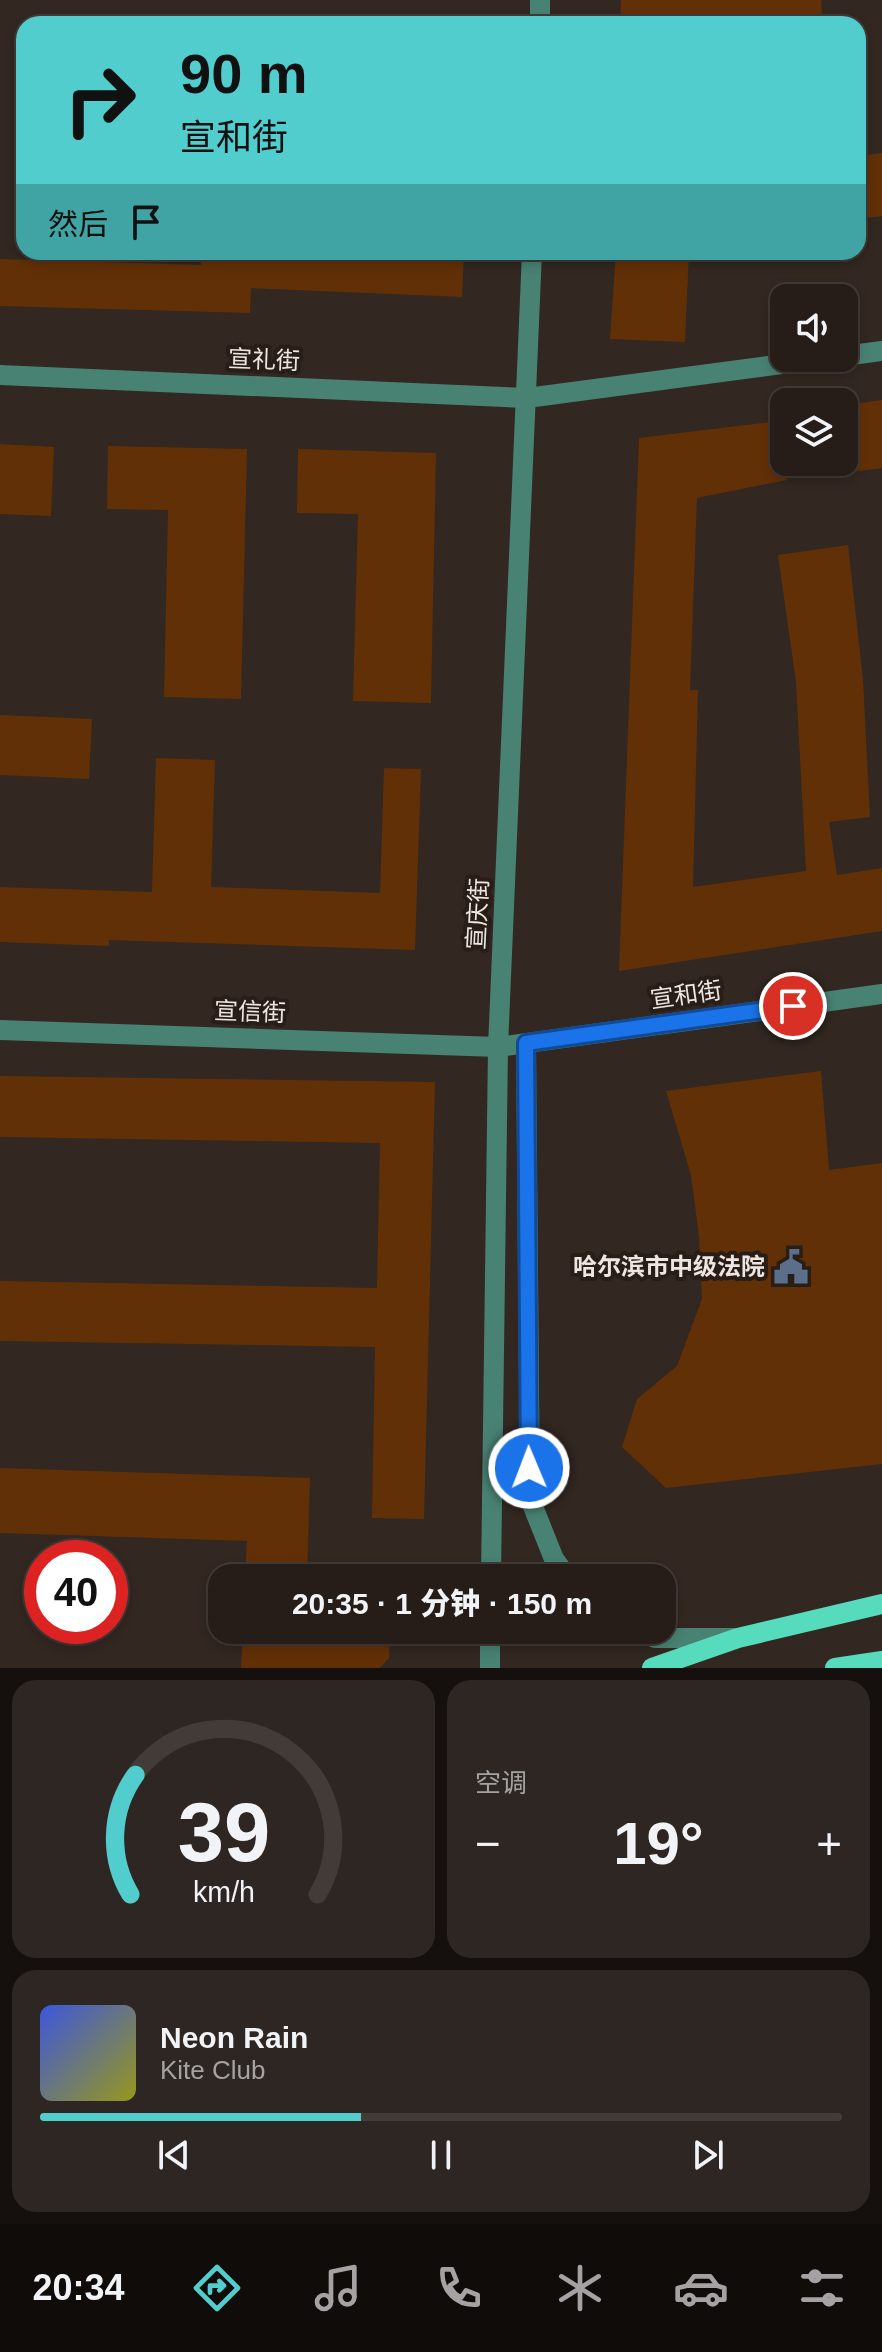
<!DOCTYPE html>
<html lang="zh">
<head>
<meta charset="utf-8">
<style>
  body { margin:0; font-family:Helvetica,"Noto Sans SC",sans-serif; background:#2e2622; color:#f1f3f6; height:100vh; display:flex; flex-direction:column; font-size:30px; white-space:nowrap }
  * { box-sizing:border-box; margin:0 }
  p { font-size:26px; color:#a4a2a2 }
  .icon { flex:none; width:44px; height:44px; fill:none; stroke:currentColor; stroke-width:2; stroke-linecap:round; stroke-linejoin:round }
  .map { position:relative; height:1668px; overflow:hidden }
  .panel { display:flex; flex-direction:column; gap:12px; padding:12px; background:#15100e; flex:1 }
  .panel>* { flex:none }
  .hud { position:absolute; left:16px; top:16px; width:850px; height:244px; border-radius:24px; box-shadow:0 4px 12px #0003,0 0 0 2px #423b38; background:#52cdcd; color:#111; overflow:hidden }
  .tools { position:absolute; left:770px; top:284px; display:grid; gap:16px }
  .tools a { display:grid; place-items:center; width:88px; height:88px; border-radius:16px; background:#261d19; box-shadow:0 4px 12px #0003,0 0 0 2px #423b38; font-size:40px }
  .speed { position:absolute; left:24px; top:1540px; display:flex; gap:16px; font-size:40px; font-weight:700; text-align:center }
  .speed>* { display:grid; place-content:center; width:104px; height:104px; border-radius:50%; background:#261d19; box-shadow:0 4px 12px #0003,0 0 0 2px #423b38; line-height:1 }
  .speed .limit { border:12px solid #d22; background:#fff; color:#111 }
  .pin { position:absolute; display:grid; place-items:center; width:68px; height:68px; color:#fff; margin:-34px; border:4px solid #fff; border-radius:50%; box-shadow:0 2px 8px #0007 }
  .me { position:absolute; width:88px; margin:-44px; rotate:359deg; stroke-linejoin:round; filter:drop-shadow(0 0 6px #0008) }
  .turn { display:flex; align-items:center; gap:28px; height:168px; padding:0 32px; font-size:36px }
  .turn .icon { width:104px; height:104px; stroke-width:2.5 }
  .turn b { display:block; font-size:56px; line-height:68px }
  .then { display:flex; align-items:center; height:76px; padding:0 32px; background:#0003; gap:16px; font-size:30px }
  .big { font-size:60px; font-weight:800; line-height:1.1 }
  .panel .widget { flex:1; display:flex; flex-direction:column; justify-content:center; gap:12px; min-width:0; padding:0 28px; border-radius:24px; background:#2e2622 }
  .panel .dial { align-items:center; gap:0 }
  .dial svg { height:208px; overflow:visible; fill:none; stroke:#423b38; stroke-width:7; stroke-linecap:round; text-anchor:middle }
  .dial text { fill:#f1f3f6; stroke:none }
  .song { display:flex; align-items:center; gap:24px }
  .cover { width:96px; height:96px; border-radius:12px; background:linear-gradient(135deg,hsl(230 70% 55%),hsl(60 70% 35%)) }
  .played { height:8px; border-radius:4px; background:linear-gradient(90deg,#52cdcd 40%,#423b38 40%) }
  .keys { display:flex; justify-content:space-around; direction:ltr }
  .heat { display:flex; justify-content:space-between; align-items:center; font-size:44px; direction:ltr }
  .panel .tiles { flex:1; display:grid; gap:12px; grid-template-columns:1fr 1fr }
  .widget:last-child { grid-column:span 2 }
  .trip { position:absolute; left:208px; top:1564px; width:468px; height:80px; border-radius:24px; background:#261d19; box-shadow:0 4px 12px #0003,0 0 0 2px #423b38; font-weight:800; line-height:80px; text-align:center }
  .menu { display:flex; height:128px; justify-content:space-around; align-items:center; background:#0f0c0a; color:#a4a2a2 }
  .menu .icon { width:56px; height:56px }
  .menu .current { color:#52cdcd }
  .menu b { font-size:36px; color:#f1f3f6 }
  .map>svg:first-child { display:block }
  .building { fill:#623007 }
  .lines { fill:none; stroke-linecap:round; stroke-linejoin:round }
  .minor { stroke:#488273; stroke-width:20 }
  .major { stroke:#56dcbc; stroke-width:20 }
  .route-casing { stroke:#114b97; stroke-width:20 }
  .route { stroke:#1a73e8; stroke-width:14 }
  .labels { text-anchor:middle; stroke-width:8; stroke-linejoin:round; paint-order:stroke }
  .street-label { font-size:24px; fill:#ede5e1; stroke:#281e17 }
  .poi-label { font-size:24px; font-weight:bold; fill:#ede5e1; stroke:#281e17; text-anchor:end }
</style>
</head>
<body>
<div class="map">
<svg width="882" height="1668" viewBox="0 0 882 1668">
  <rect width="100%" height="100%" fill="#322721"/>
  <g class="building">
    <polygon points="621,0 821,0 822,16 761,24 620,24"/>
    <polygon points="882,153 882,216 858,219 858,156"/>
    <polygon points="201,252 464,252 462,297 251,288 250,313 0,306 0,259 201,265"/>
    <polygon points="616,252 689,252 685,342 610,339"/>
    <polygon points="882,400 882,468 844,473 844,405"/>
    <polygon points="779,421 787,480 697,498 690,690 698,690 693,887 806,871 796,682 778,555 848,545 863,680 870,817 829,822 837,875 882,868 882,931 619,971 639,438"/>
    <polygon points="0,444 54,447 51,516 0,514"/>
    <polygon points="108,446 247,449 241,699 164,697 168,510 107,509"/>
    <polygon points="298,449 436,453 431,703 353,701 358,514 297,513"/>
    <polygon points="0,715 92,719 89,779 0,775"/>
    <polygon points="156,758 215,760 211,887 380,893 384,768 421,769 415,950 109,940 109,946 0,942 0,887 152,892"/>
    <polygon points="821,1071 829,1170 882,1163 882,1464 666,1488 622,1447 637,1399 677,1366 702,1299 699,1236 691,1175 666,1091"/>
    <polygon points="0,1076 435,1082 424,1519 372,1518 375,1347 0,1341 0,1281 377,1288 380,1143 0,1137"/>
    <polygon points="0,1468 310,1478 307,1578 245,1578 247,1541 0,1533"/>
    <polygon points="243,1630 390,1630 389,1658 380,1668 241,1668"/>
  </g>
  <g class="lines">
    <g class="minor">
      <polyline points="540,24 540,0"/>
      <polyline points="844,356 882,351"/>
      <polyline points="0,375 527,398 828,358"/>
      <polyline points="0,1030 498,1047 882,994"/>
      <polyline points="526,1043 530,1499 554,1559 568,1578"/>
      <polyline points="491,1578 498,1047 532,252"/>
      <polyline points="638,1630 655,1638 734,1638"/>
      <polyline points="490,1668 490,1630"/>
    </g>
    <g class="major">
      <polyline points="652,1668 738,1638 882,1604"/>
      <polyline points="835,1668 882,1661"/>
    </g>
  </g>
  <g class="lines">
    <g class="route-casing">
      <polyline id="route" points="529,1468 526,1043 793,1006"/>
    </g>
    <use href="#route" class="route"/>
  </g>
  <defs>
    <g id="civic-bare" transform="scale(2.76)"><path d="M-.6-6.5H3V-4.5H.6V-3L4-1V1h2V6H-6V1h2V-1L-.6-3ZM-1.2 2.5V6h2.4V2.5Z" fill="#5c6f8a" stroke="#281e17" stroke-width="2.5" paint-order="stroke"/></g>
  </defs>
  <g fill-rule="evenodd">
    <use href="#civic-bare" x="791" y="1267"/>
  </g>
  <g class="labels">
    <g class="street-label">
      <text transform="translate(264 360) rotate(2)" y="8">宣礼街</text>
      <text transform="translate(478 914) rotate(-87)" y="8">宣庆街</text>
      <text transform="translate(686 995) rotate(-8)" y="8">宣和街</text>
      <text transform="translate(250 1012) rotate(2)" y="8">宣信街</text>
    </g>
    <g class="poi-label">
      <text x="765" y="1275">哈尔滨市中级法院</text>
    </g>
  </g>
</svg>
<div class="tools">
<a><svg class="icon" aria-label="sound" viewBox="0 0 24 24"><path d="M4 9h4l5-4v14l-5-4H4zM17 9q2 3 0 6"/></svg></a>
<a><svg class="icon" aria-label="layers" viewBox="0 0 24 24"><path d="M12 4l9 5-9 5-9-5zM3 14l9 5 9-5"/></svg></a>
</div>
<div class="speed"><div class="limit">40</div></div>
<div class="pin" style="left:793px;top:1006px;background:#d93025"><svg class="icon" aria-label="arrive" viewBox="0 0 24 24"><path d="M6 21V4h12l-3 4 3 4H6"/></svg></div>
<svg class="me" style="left:529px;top:1468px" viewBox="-20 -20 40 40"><circle r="17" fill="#1a73e8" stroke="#fff" stroke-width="3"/><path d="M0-11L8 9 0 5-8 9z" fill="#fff"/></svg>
<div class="trip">20:35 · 1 分钟 · 150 m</div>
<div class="hud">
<div class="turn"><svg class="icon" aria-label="right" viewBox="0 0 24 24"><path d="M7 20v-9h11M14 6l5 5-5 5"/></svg><div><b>90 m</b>宣和街</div></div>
<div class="then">然后<svg class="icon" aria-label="arrive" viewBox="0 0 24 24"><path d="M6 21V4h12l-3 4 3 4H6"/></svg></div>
</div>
</div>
<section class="panel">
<div class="tiles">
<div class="widget dial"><svg viewBox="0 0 100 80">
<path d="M14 69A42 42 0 1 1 86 69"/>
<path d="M14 69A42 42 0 0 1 16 23" stroke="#52cdcd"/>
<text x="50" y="56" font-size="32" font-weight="700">39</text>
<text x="50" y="72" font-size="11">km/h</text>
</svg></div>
<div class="widget"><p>空调</p>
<div class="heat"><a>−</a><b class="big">19°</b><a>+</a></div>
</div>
<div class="widget">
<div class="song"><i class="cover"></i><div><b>Neon Rain</b><p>Kite Club</p></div></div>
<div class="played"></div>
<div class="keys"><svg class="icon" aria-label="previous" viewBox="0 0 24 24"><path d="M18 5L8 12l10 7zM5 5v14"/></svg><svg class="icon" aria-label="pause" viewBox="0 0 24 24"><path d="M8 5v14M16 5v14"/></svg><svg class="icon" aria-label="next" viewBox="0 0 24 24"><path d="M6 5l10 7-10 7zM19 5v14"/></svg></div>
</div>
</div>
</section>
<nav class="menu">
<b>20:34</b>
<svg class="icon current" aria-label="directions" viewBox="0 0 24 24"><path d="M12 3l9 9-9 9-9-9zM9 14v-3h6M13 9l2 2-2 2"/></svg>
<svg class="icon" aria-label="music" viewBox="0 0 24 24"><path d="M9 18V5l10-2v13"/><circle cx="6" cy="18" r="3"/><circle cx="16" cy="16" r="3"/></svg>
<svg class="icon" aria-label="phone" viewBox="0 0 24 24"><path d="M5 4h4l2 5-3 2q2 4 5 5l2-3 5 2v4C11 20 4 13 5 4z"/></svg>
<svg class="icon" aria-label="climate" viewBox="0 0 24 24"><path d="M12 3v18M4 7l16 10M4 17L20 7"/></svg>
<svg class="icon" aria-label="car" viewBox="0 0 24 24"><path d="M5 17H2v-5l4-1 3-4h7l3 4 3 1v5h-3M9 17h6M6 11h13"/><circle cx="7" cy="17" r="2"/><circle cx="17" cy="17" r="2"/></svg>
<svg class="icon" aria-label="filters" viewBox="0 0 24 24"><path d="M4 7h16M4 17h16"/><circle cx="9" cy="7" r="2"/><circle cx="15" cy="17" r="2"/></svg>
</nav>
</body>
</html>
